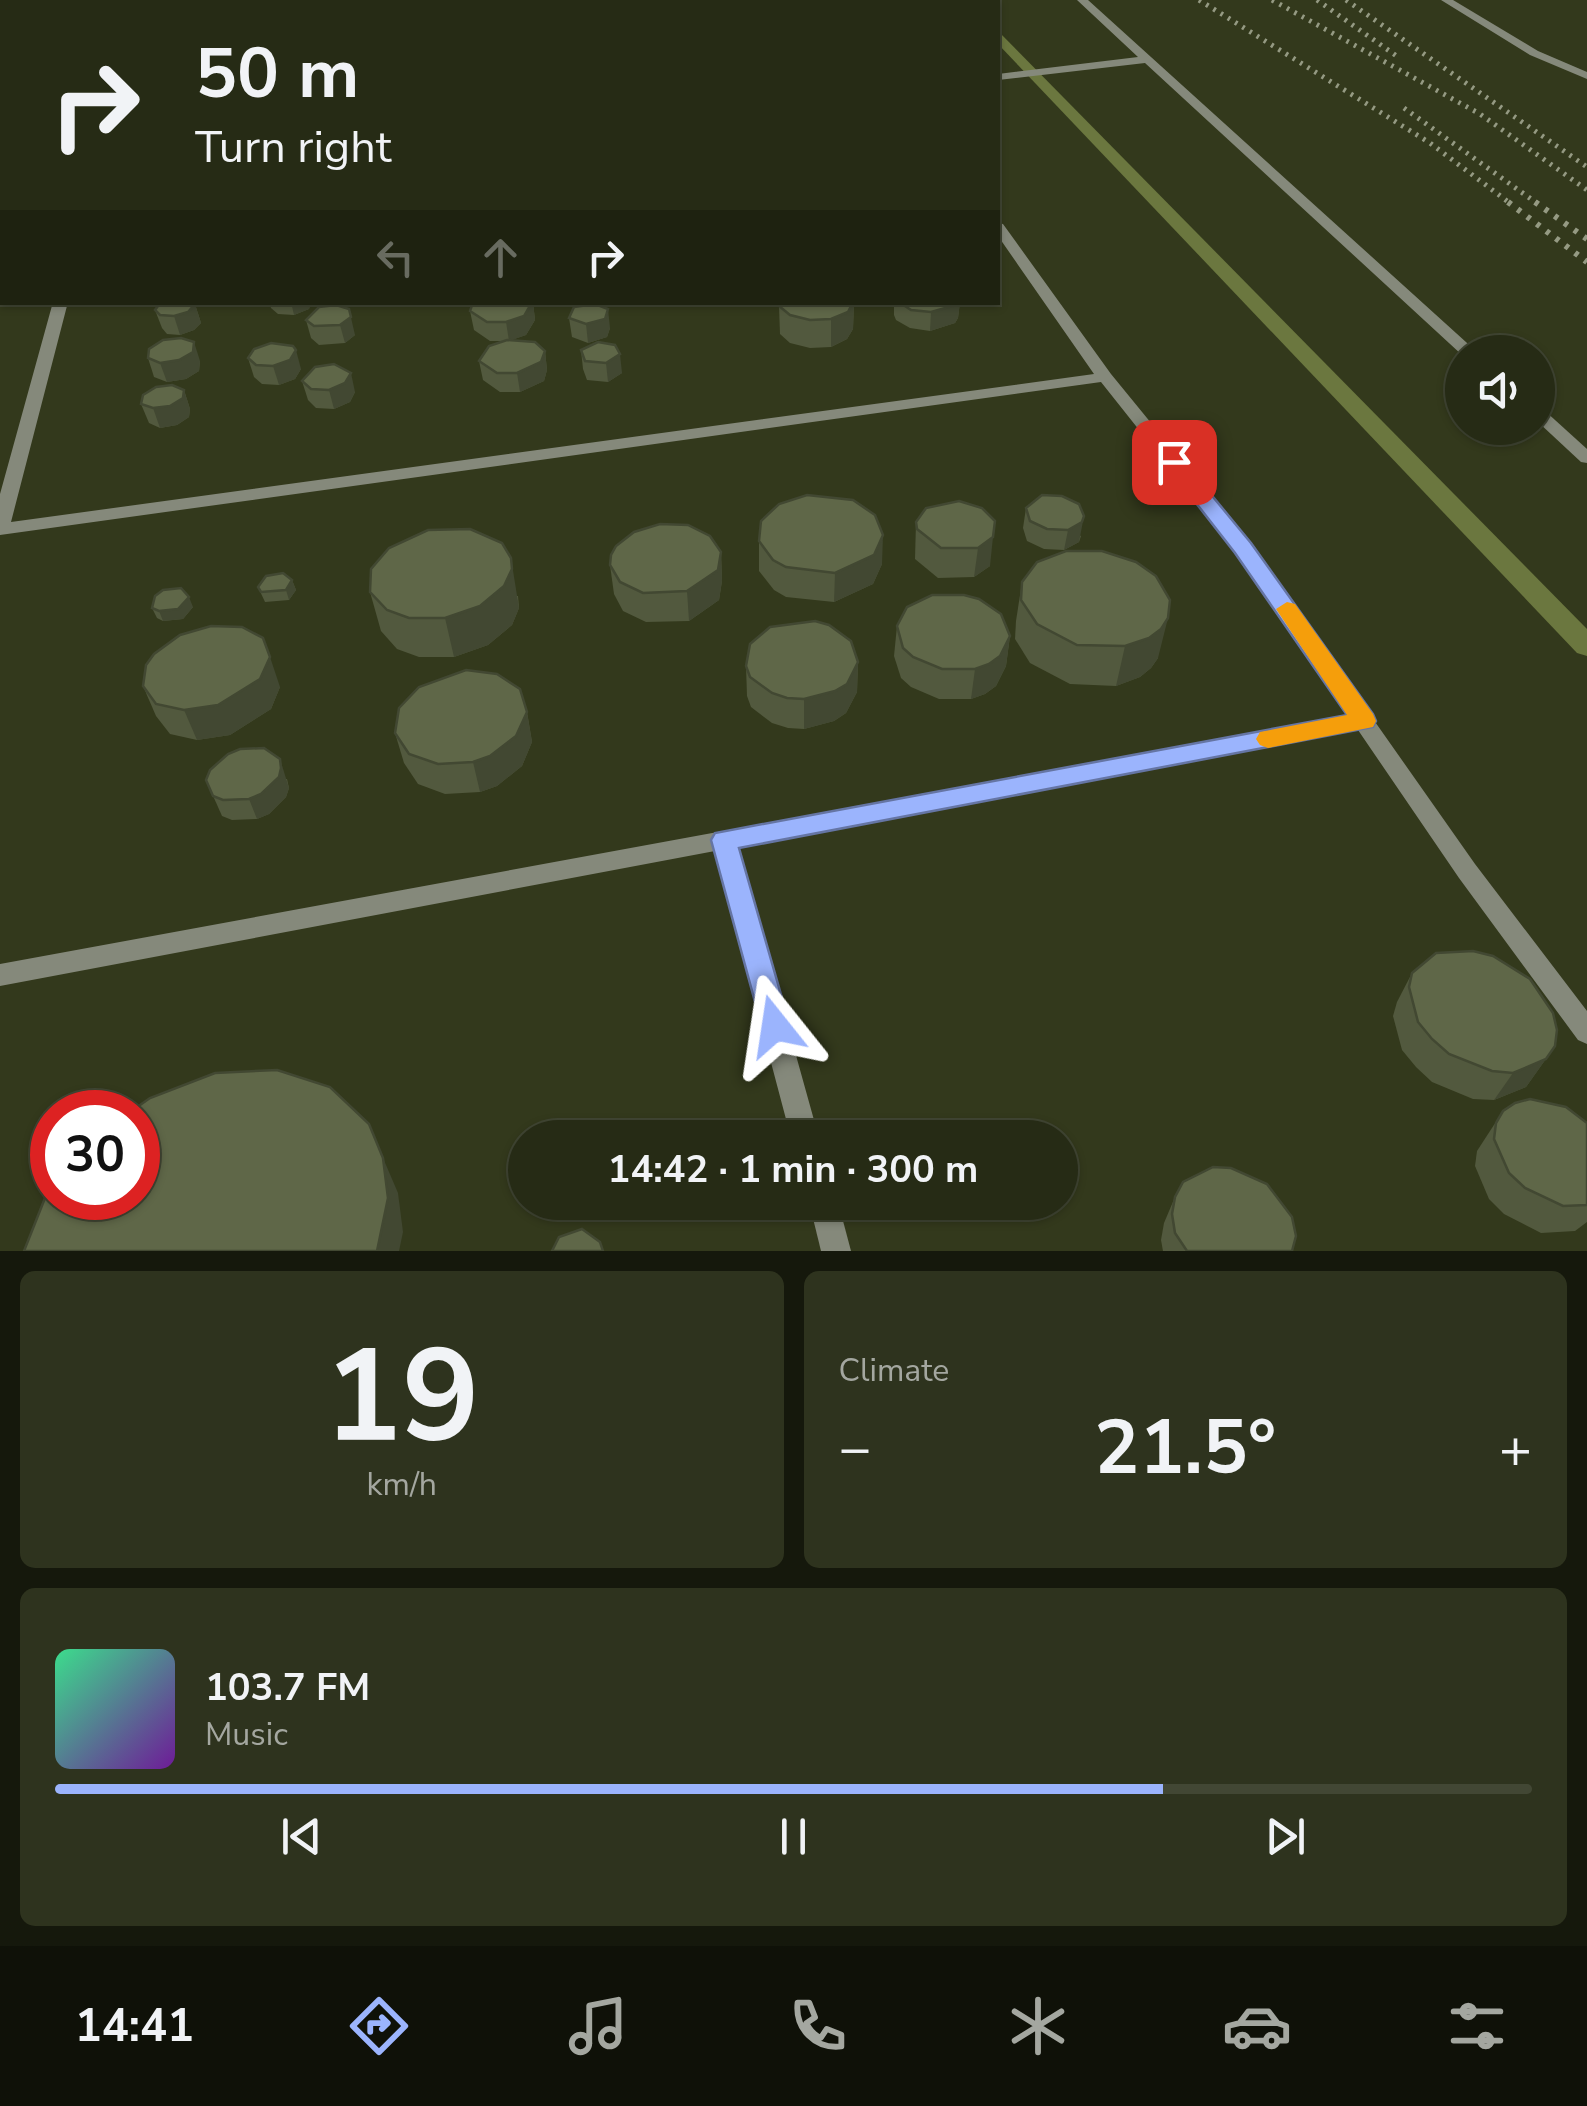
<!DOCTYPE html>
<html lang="en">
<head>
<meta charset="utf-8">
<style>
  body { margin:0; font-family:"Nunito Sans",sans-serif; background:#2e331e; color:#f1f3f6; height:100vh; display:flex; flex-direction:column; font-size:38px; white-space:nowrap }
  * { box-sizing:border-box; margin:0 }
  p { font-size:32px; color:#a4a7a0 }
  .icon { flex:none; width:55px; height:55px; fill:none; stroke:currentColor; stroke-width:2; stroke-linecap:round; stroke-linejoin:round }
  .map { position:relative; height:1251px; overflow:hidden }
  .panel { display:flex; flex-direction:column; gap:20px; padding:20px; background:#15180c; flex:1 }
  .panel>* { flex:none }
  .guide { position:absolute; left:0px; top:0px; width:1000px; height:305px; box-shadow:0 2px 8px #0004,0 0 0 2px #424734; background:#262b15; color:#f1f3f6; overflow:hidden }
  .tools { position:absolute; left:1445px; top:335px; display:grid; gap:20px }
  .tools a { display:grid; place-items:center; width:110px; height:110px; border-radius:50%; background:#262b15; box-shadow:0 2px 8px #0004,0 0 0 2px #424734; font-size:50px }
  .speed { position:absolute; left:30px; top:1090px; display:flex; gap:20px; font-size:50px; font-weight:700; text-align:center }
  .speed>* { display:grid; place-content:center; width:130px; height:130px; border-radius:50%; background:#262b15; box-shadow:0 2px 8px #0004,0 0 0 2px #424734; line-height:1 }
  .speed .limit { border:15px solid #d22; background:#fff; color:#111 }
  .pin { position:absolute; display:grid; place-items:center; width:85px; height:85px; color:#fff; margin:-42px; border-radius:20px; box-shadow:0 5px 15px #0006 }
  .me { position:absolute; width:110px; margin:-55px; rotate:345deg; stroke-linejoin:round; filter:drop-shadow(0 0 8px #0008) }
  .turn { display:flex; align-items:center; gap:35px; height:210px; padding:0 30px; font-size:45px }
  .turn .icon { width:130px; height:130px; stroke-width:2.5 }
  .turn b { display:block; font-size:70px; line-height:85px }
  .lanes { display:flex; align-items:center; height:95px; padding:0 30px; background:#0003; justify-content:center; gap:50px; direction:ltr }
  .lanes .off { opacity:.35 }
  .big { font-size:75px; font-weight:700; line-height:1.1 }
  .panel .card { flex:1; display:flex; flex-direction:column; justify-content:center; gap:15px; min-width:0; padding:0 35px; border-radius:15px; background:#2e331e }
  .panel .dial { align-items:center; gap:0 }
  .dial b { font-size:130px; line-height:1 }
  .song { display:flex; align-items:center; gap:30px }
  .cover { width:120px; height:120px; border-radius:15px; background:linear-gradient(135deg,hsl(150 70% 55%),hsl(280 70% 35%)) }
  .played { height:10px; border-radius:5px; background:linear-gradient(90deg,#9bb4fd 75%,#424734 75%) }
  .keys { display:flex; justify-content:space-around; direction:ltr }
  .heat { display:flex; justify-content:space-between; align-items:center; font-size:55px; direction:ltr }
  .panel .tiles { flex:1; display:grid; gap:20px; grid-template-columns:1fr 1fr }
  .card:last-child { grid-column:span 2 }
  .trip { position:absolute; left:508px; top:1120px; width:570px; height:100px; border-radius:50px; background:#262b15; box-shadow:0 2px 8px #0004,0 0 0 2px #424734; font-weight:700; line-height:100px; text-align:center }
  .dock { display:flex; height:160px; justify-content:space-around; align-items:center; background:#0f1108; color:#a4a7a0 }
  .dock .icon { width:70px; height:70px }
  .dock .current { color:#9bb4fd }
  .dock b { font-size:45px; color:#f1f3f6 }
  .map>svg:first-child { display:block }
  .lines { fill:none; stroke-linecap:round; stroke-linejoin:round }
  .canal { fill:#6b773f; fill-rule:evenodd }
  .street { fill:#85897b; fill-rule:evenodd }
  .rail-far1 { stroke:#959a83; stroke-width:5; stroke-dasharray:2.5 6; stroke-linecap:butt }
  .rail { stroke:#959a83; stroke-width:6; stroke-dasharray:4 8; stroke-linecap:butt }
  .wall { fill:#52593e }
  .shaded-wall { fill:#424832 }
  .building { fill:#5f6748; stroke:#424832; stroke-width:2.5 }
  .route { fill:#9bb4fd; stroke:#6575a4; stroke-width:2.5 }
  .slow { fill:#f59e0b }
</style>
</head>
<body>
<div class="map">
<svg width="1587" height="1251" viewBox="0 0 1587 1251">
  <rect width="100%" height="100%" fill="#33391c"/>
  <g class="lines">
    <g class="canal">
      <polygon points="956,0 971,0 972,2 958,2"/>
      <polygon points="998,31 1587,629 1587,656 1577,653 998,44"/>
    </g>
    <g class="street">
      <polygon points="1077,0 1088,0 1477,352 1462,355 1145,63 998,80 998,74 1138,57"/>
      <polygon points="1441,0 1453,0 1538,51 1587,72 1587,79 1530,55"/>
      <rect x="0" y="29" width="2" height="6"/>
      <polygon points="0,79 2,80 2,86 0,87"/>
      <polygon points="2,119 2,127 0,128 0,120"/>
      <polygon points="2,172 2,180 0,181 0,173"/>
      <polygon points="998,223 1003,224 1111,374 1250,544 1475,864 1587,1011 1587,1044 1578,1040 1459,878 1358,730 738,847 819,1138 791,1138 715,851 0,986 0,964 1348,716 1236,552 1101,382 0,535 0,494 53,302 68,302 11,522 1094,374 998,236"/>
      <polygon points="1538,409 1544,410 1587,449 1587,463 1581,462 1538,422"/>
      <polygon points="809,1202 838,1202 851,1251 821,1251"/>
    </g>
    <g class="rail-far1">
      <polyline points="1199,0 1430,143 1511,204"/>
      <polyline points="1272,0 1480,114 1587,190"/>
      <polyline points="1317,0 1398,57"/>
      <polyline points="1346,0 1587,167"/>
      <polyline points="0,2 22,0"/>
      <polyline points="1404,108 1538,204"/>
    </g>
    <g class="rail">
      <polyline points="1508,202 1587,262"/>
      <polyline points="1535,202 1587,239"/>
    </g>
  </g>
  <g class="wall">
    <polygon points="269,302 311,302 309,309 294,315 278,314 271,308"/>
    <polygon points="533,302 535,320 526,335 511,340 545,351 547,370 544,381 520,392 500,392 483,380 479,361 504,341 490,341 474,330 470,311"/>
    <polygon points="854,302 853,329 847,339 831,347 810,348 790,343 780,334 779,306"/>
    <polygon points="894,302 960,302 958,318 955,323 930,331 910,328 896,320 894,315"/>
    <polygon points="195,304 201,323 194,330 180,335 167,334 162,328 155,310"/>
    <polygon points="319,307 355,335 345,343 319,345 311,338 306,320"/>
    <polygon points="569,318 610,328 607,337 588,343 572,337"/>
    <polygon points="598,342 622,373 608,382 587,380 583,369 581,350"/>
    <polygon points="148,358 200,361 199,371 186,379 167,382 154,377"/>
    <polygon points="248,358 301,369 295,379 279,385 262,384 254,377"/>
    <polygon points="302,381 355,392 350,402 334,409 316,408 308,400"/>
    <polygon points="184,390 190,409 189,417 177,425 160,428 149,423 141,404"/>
    <polygon points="959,501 990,566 974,577 938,578 915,559 916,522"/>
    <polygon points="1026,508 1081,536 1079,542 1064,550 1044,549 1027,541 1023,528"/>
    <polygon points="759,541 882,564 873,584 834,602 786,597 774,590 759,571"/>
    <polygon points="721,552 722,581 719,600 689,621 646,622 623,611 614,594 610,565"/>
    <polygon points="292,580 296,590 289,600 265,602 258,587"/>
    <polygon points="1022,582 1158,658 1151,668 1140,677 1116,686 1070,684 1030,663 1015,639 1016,621"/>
    <polygon points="370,592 518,596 519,608 512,625 488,645 454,657 419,657 397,649 381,631"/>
    <polygon points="193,607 183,619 163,621 157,618 152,608"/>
    <polygon points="897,626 1010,636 1006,666 996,686 985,694 971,699 939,699 911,687 901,678 894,656"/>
    <polygon points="858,662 857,692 846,713 834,721 804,729 788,728 772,723 751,707 747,696 746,666"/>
    <polygon points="143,686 280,687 271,709 230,735 197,740 170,734 156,716"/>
    <polygon points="527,712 532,742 522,766 497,786 480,792 445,794 418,784 404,763 395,733"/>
    <polygon points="287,779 289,788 286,797 269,814 257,819 232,820 222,816 206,780"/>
    <polygon points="1412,973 1555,1046 1526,1087 1494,1100 1473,1099 1432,1082 1416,1067 1402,1050 1393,1016 1397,1002"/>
    <polygon points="1503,1111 1587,1123 1587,1222 1575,1231 1541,1233 1504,1214 1489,1199 1475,1166 1477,1151"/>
    <polygon points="1175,1197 1292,1251 1163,1251 1161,1240 1164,1223"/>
  </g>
  <g class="shaded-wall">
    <polygon points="291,302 311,302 309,309 294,315"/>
    <polygon points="533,302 535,320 526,335 509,341 506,322"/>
    <polygon points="854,302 853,329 847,339 831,347 831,319"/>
    <polygon points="960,302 958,318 955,323 930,331 931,312"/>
    <polygon points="195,304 201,323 194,330 180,335 174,316"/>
    <polygon points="349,309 355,335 345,343 340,325"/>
    <polygon points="608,309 610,328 607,337 588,343 586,324"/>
    <polygon points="194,342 200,361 199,371 186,379 167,382 160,363"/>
    <polygon points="296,350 301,369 295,379 279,385 273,366"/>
    <polygon points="545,351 547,370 544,381 520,392 517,373"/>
    <polygon points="620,354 622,373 608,382 606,363"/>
    <polygon points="351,373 355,392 350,402 334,409 329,390"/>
    <polygon points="184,390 190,409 189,417 177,425 160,428 153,408"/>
    <polygon points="1084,516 1079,542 1064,550 1068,530"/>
    <polygon points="883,535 882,564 873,584 834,602 835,573"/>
    <polygon points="993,537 990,566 974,577 978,548"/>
    <polygon points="721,552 722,581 719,600 689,621 687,591"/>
    <polygon points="511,558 519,608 512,625 488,645 454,657 445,618"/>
    <polygon points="292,580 296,590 289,600 286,590"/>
    <polygon points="189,597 193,607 183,619 163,621 159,611"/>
    <polygon points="1168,618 1158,658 1151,668 1140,677 1116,686 1125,646"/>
    <polygon points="1010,636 1006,666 996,686 985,694 971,699 975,669"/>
    <polygon points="270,657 280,687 271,709 230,735 197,740 184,710"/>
    <polygon points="858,662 857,692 846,713 834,721 804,729 804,699"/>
    <polygon points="527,712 532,742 522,766 497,786 480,792 473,762"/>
    <polygon points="280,759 289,788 286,797 269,814 257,819 249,799"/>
    <polygon points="1546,1059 1526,1087 1494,1100 1513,1073"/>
    <polygon points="383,1158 398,1193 403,1232 399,1251 377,1251"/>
  </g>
  <g class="building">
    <polygon points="161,302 193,302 195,304 188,312 174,316 160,315 155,310"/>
    <polygon points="473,302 532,302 524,316 506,322 487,322 470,311"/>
    <polygon points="781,302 853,302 848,312 831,319 810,320 790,315 779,306"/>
    <polygon points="899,302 958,302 956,305 931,312 911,310"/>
    <polygon points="595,304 608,309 605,319 586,324 569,318 574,307"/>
    <polygon points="336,305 349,309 351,317 340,325 314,326 306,320 319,307"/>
    <polygon points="181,338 194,342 193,352 179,360 160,363 148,358 149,349 163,340"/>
    <polygon points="507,340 535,342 545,351 541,362 517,373 497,373 479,361 489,346"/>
    <polygon points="598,342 615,345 620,354 606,363 585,361 581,350"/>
    <polygon points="271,343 293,346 296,350 290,360 273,366 256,365 248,358 254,349"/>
    <polygon points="334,364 351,373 345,383 329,390 311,389 302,381 315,367"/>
    <polygon points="172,385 184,390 183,398 170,406 153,408 141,404 143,395 156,387"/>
    <polygon points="807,495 853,500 875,515 883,535 874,555 835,573 786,567 773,560 759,541 761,521 779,504"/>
    <polygon points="1042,495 1062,496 1079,504 1084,516 1082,522 1068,530 1047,529 1030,521 1026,508"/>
    <polygon points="959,501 982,508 995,521 993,537 978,548 941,548 917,529 916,522 926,508"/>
    <polygon points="660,524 688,525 710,536 721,552 718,570 687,591 643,593 620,582 610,565 611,555 616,546 634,532"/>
    <polygon points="470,529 502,543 511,558 512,569 504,586 480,606 445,618 409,618 387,610 370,592 371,569 389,548 428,530"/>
    <polygon points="1066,551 1102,551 1136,562 1156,576 1170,600 1168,618 1161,629 1149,638 1125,646 1077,645 1037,624 1021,600 1022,582 1037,562"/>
    <polygon points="283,573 292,580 286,590 261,592 258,587 266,576"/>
    <polygon points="181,588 189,597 178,609 159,611 152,608 155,596 163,590"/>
    <polygon points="932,595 964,595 979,599 1001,614 1010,636 1000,656 989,664 975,669 942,669 913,657 903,648 897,626 907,607"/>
    <polygon points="815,621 829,625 851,641 858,662 847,684 835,691 804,699 787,698 772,693 750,677 746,666 750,644 770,627"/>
    <polygon points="211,626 242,627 263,638 270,657 260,679 218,705 184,710 156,704 143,686 146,665 154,654 180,635"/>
    <polygon points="466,670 497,674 520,689 527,712 516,736 490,756 473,762 438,764 409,754 395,733 399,708 419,687"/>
    <polygon points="264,748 280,759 281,768 279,777 261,794 249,799 223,800 213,796 206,780 210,770 228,754 240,749"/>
    <polygon points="1473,951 1493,956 1530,979 1553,1013 1557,1030 1555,1046 1546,1059 1513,1073 1492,1071 1449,1054 1432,1039 1418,1022 1409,987 1412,973 1436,953"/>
    <polygon points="277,1070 330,1087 369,1124 383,1158 388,1198 377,1251 24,1251 45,1198 52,1189 52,1198 138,1198 138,1112 130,1112 150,1098 215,1073"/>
    <polygon points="1530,1099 1566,1107 1587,1123 1587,1205 1563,1206 1525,1188 1509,1173 1494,1139 1496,1123 1503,1111 1515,1103"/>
    <polygon points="1213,1167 1231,1168 1267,1184 1292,1217 1296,1236 1292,1251 1187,1251 1175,1233 1172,1214 1175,1197 1183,1182"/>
    <polygon points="582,1229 600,1242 603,1251 552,1251 559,1237"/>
  </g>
  <polygon class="route" points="1174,457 1181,458 1251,543 1373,714 1376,721 1373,727 739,848 790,1026 785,1035 775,1039 764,1035 711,840 715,833 1347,715 1235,553 1164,462"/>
  <polygon class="slow" points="1287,602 1295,604 1373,714 1376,721 1373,727 1268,748 1260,745 1256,739 1260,732 1347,715 1276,609"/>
</svg>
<div class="tools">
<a><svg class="icon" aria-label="sound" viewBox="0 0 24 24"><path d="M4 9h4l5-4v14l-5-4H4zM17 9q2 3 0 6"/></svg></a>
</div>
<div class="speed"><div class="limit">30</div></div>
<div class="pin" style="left:1174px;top:462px;background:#d93025"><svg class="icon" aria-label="arrive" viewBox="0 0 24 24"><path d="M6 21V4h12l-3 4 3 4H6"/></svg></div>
<svg class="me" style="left:775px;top:1026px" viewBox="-20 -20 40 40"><path d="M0-17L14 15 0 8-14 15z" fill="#9bb4fd" stroke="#fff" stroke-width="4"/></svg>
<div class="trip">14:42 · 1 min · 300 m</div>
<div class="guide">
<div class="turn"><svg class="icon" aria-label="right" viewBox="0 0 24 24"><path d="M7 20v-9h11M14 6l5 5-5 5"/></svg><div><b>50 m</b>Turn right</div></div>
<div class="lanes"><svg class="icon off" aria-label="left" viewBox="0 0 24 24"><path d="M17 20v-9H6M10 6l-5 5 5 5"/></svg><svg class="icon off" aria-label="ahead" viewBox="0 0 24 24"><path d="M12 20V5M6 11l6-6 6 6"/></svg><svg class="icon" aria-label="right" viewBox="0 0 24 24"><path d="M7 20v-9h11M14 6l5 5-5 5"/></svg></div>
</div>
</div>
<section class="panel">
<div class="tiles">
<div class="card dial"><b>19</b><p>km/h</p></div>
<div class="card"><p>Climate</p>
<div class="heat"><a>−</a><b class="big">21.5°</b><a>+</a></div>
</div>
<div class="card">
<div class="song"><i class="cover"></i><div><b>103.7 FM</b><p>Music</p></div></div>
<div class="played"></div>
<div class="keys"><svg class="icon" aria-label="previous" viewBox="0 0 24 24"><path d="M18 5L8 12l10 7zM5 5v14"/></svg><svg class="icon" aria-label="pause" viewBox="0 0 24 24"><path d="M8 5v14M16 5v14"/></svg><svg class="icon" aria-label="next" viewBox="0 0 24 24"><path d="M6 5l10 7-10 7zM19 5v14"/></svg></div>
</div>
</div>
</section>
<nav class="dock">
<b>14:41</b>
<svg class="icon current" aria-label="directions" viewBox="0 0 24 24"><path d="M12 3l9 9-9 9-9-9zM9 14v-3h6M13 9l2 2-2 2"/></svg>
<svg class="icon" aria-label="music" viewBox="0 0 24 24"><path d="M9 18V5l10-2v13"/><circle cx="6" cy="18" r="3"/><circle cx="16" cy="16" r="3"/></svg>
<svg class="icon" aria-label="phone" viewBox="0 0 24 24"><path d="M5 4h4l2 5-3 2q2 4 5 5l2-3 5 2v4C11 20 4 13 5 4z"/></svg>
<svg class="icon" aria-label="climate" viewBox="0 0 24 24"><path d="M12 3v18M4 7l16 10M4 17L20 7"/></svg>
<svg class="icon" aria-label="car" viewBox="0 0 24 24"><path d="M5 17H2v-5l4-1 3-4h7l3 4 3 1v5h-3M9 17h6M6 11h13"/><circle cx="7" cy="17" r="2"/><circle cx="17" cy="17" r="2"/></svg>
<svg class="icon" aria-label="filters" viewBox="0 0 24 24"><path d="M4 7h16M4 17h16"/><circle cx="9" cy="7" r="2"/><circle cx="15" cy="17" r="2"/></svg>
</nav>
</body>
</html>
